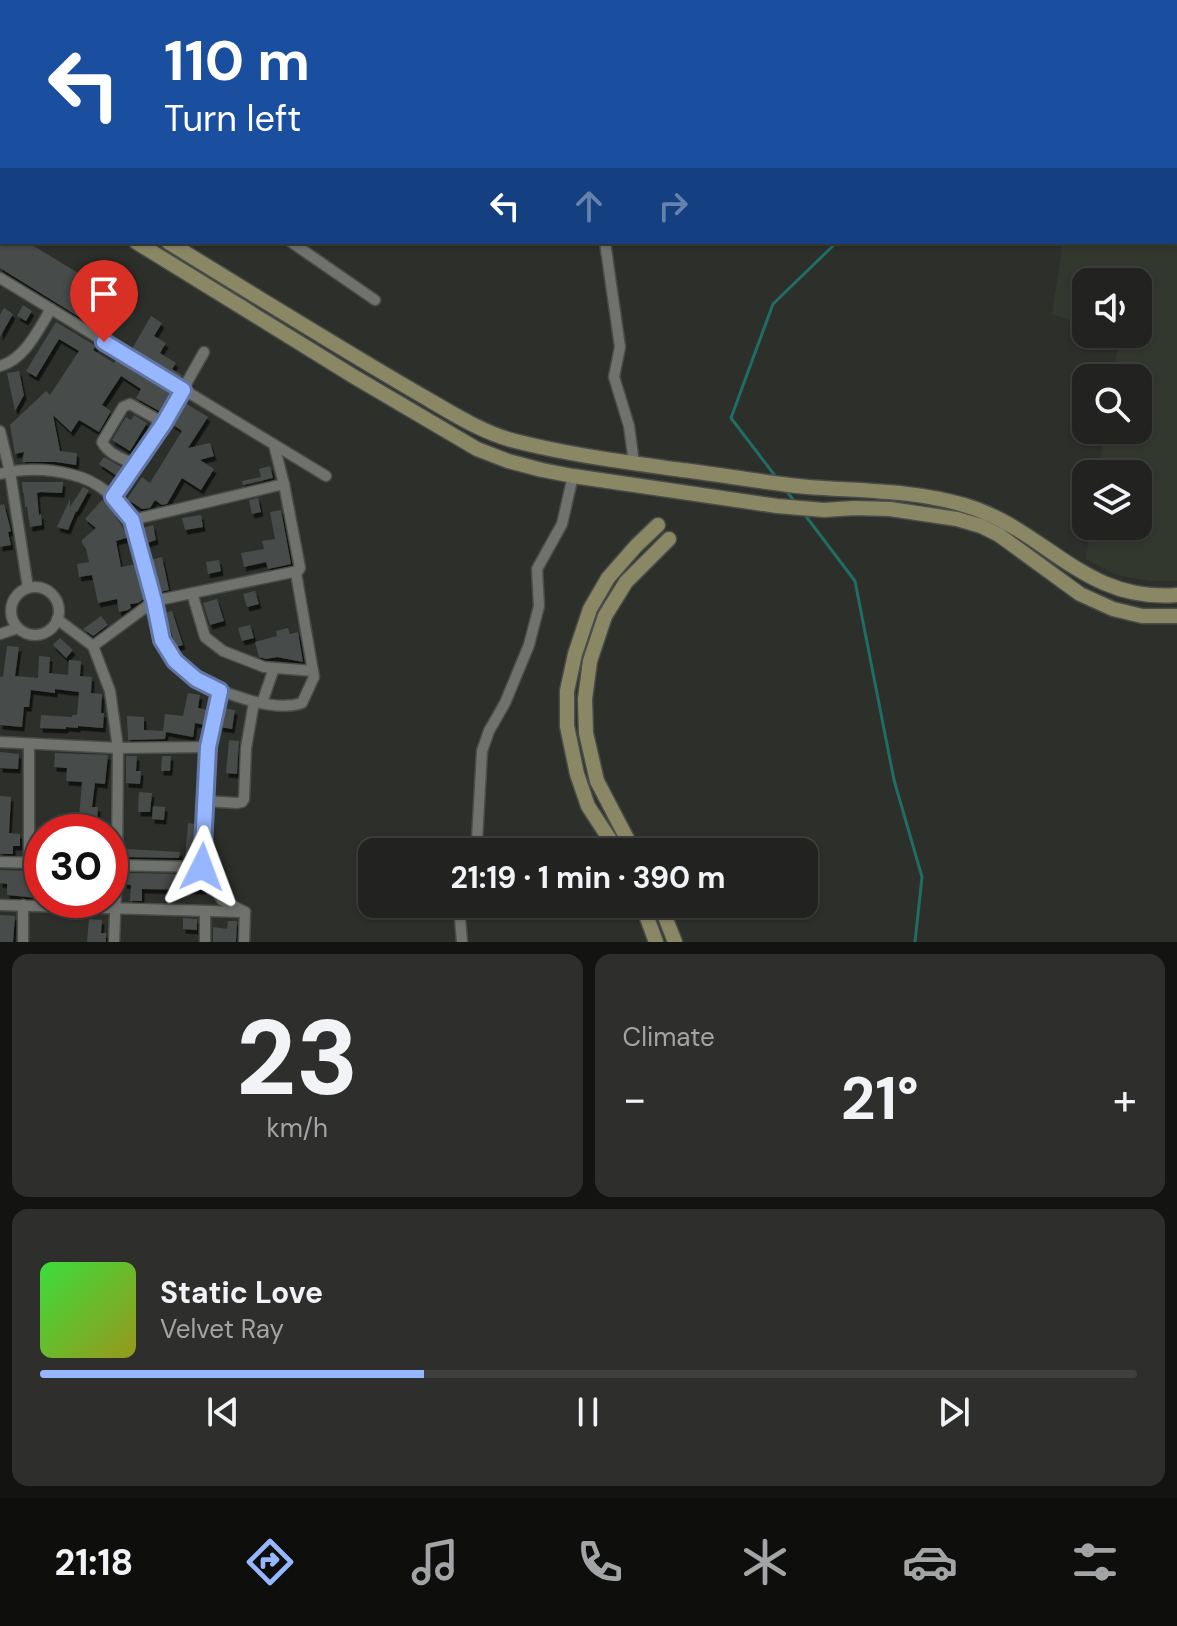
<!DOCTYPE html>
<html lang="en">
<head>
<meta charset="utf-8">
<style>
  body { margin:0; font-family:"DM Sans",sans-serif; background:#2e2f2d; color:#f1f3f6; height:100vh; display:flex; flex-direction:column; font-size:30px; white-space:nowrap }
  * { box-sizing:border-box; margin:0 }
  p { font-size:26px; color:#a2a4a5 }
  .icon { flex:none; width:44px; height:44px; fill:none; stroke:currentColor; stroke-width:2; stroke-linecap:round; stroke-linejoin:round }
  .map { position:relative; height:942px; overflow:hidden }
  .sheet { display:flex; flex-direction:column; gap:12px; padding:12px; background:#131312; flex:1 }
  .sheet>* { flex:none }
  .guide { position:absolute; left:0px; top:0px; width:1178px; height:244px; box-shadow:0 2px 6px #0004,0 0 0 2px #3f403e; background:#1a4fa0; color:#fff; overflow:hidden }
  .buttons { position:absolute; left:1072px; top:268px; display:grid; gap:16px }
  .buttons a { display:grid; place-items:center; width:80px; height:80px; border-radius:16px; background:#222320; box-shadow:0 2px 6px #0004,0 0 0 2px #3f403e; font-size:40px }
  .speed { position:absolute; left:24px; top:814px; display:flex; gap:16px; font-size:40px; font-weight:700; text-align:center }
  .speed>* { display:grid; place-content:center; width:104px; height:104px; border-radius:50%; background:#222320; box-shadow:0 2px 6px #0004,0 0 0 2px #3f403e; line-height:1 }
  .speed .limit { border:12px solid #d22; background:#fff; color:#111 }
  .pin { position:absolute; display:grid; place-items:center; width:68px; height:68px; color:#fff; margin:-82px -34px; border-radius:50% 50% 50% 0; rotate:-45deg; box-shadow:0 0 8px #0007 }
  .pin .icon { rotate:45deg }
  .me { position:absolute; width:88px; margin:-44px; rotate:3deg; stroke-linejoin:round; filter:drop-shadow(0 0 6px #0008) }
  .turn { display:flex; align-items:center; gap:28px; height:168px; padding:0 32px; font-size:36px }
  .turn .icon { width:104px; height:104px; stroke-width:2.5 }
  .turn b { display:block; font-size:56px; line-height:68px }
  .lanes { display:flex; align-items:center; height:76px; padding:0 32px; background:#0003; justify-content:center; gap:40px; direction:ltr }
  .lanes .off { opacity:.35 }
  .big { font-size:60px; font-weight:700; line-height:1.1 }
  .sheet .card { flex:1; display:flex; flex-direction:column; justify-content:center; gap:12px; min-width:0; padding:0 28px; border-radius:16px; background:#2e2f2d }
  .sheet .dial { align-items:center; gap:0 }
  .dial b { font-size:104px; line-height:1 }
  .song { display:flex; align-items:center; gap:24px }
  .cover { width:96px; height:96px; border-radius:12px; background:linear-gradient(135deg,hsl(120 70% 55%),hsl(60 70% 35%)) }
  .played { height:8px; border-radius:4px; background:linear-gradient(90deg,#96b6fd 35%,#3f403e 35%) }
  .keys { display:flex; justify-content:space-around; direction:ltr }
  .heat { display:flex; justify-content:space-between; align-items:center; font-size:44px; direction:ltr }
  .sheet .tiles { flex:1; display:grid; gap:12px; grid-template-columns:1fr 1fr }
  .card:last-child { grid-column:span 2 }
  .trip { position:absolute; left:358px; top:838px; width:460px; height:80px; border-radius:16px; background:#222320; box-shadow:0 2px 6px #0004,0 0 0 2px #3f403e; font-weight:700; line-height:80px; text-align:center }
  .tabs { display:flex; height:128px; justify-content:space-around; align-items:center; background:#0e0e0d; color:#a2a4a5 }
  .tabs .icon { width:56px; height:56px }
  .tabs .selected { color:#96b6fd }
  .tabs b { font-size:36px; color:#f1f3f6 }
  .map>svg:first-child { display:block }
  .built { fill:#33382e }
  .lines { fill:none; stroke-linecap:round; stroke-linejoin:round }
  .stream { stroke:#206d64; stroke-width:3 }
  .building { fill:#474c49; filter:url(#shadow) }
  .street-casing { stroke:#4a4c49; stroke-width:13 }
  .secondary-casing { stroke:#4a4c49; stroke-width:17 }
  .street { stroke:#6f726d; stroke-width:10 }
  .secondary { stroke:#8a8864; stroke-width:14 }
  .route-casing { stroke:#6276a4; stroke-width:20 }
  .route { stroke:#96b6fd; stroke-width:14 }
</style>
</head>
<body>
<div class="map">
<svg width="1177" height="942" viewBox="0 0 1177 942">
  <defs>
    <filter id="shadow"><feDropShadow dx="2.5" dy="4.5" stdDeviation="0" flood-color="#0009"/></filter>
  </defs>
  <rect width="100%" height="100%" fill="#2d2f2b"/>
  <polygon class="built" points="1177,241 1177,581 1150,581 1116,575 1086,559 1091,526 1138,526 1138,474 1098,474 1105,430 1138,430 1138,378 1113,378 1119,338 1109,334 1138,334 1138,282 1086,282 1086,326 1052,314 1063,242"/>
  <g class="lines">
    <g class="stream">
      <polyline points="949,0 950,2"/>
      <polyline points="776,477 731,418 773,304 837,242"/>
      <polyline points="785,489 795,502"/>
      <polyline points="805,515 855,581 894,780 922,877 915,942"/>
    </g>
  </g>
  <g class="building">
    <polygon points="0,242 27,242 103,288 93,305 105,312 99,323 86,316 84,320 0,268"/>
    <polygon points="23,305 32,311 26,321 17,316"/>
    <polygon points="4,308 13,314 0,337 0,315"/>
    <polygon points="151,316 162,323 154,336 166,343 160,353 176,363 172,369 182,375 180,378 132,349"/>
    <polygon points="56,322 96,346 93,350 114,363 116,359 172,392 161,412 136,398 141,389 121,376 102,405 111,411 99,432 79,420 71,432 53,415 60,451 77,453 76,465 56,462 22,462 24,452 15,454 10,425 46,391 50,395 79,351 59,339 36,377 26,371"/>
    <polygon points="19,371 24,395 15,411 7,373"/>
    <polygon points="185,403 208,417 188,448 210,443 214,456 200,460 214,469 201,490 182,478 167,504 162,505 155,500 150,508 142,509 127,499 142,477 150,483 182,431 172,424"/>
    <polygon points="134,415 147,423 130,451 112,440 126,417 131,420"/>
    <polygon points="104,457 123,468 117,476 99,464"/>
    <polygon points="270,466 273,478 243,485 242,481 261,477 259,469"/>
    <polygon points="22,482 63,482 62,493 41,492 37,493 39,515 41,514 42,525 30,527 27,507 25,507 24,493 23,493"/>
    <polygon points="83,487 89,490 77,512 76,511 68,530 57,527 70,499 70,507"/>
    <polygon points="258,498 261,512 252,514 249,500"/>
    <polygon points="102,500 111,509 129,537 116,541 121,567 136,564 145,598 138,603 130,604 131,608 128,610 119,612 117,599 98,603 92,575 79,577 77,564 89,562 86,549 82,543 82,540 96,528 85,519"/>
    <polygon points="4,504 11,531 8,532 11,545 0,547 0,505"/>
    <polygon points="281,510 291,564 268,569 266,562 244,567 241,553 264,549 262,541 275,539 270,512"/>
    <polygon points="201,515 203,527 185,530 182,518"/>
    <polygon points="153,525 156,540 147,543 143,528"/>
    <polygon points="162,557 169,590 160,592 151,560"/>
    <polygon points="219,560 221,571 208,574 206,562"/>
    <polygon points="255,591 259,604 247,607 243,594"/>
    <polygon points="217,599 224,621 210,625 203,603"/>
    <polygon points="172,611 183,645 176,647 165,613"/>
    <polygon points="101,616 108,625 93,636 83,629"/>
    <polygon points="250,625 254,638 242,641 238,628"/>
    <polygon points="288,628 290,634 298,632 303,662 277,657 266,659 259,657 255,642 277,636 276,631"/>
    <polygon points="60,638 73,650 66,658 53,645"/>
    <polygon points="7,646 19,647 15,676 38,678 39,656 50,657 49,673 68,675 69,660 81,661 80,676 92,677 91,693 102,694 101,713 104,713 103,728 78,726 78,728 66,727 66,729 40,728 41,715 72,717 72,715 77,715 79,692 55,689 55,693 31,690 29,707 24,707 22,727 0,725 0,677 3,677"/>
    <polygon points="188,693 200,695 198,708 208,710 205,725 195,723 193,737 166,732 165,739 128,740 127,716 144,717 144,730 163,731 165,714 183,716"/>
    <polygon points="224,708 235,710 232,729 220,727"/>
    <polygon points="229,740 239,741 237,774 226,773"/>
    <polygon points="0,752 19,754 18,769 0,768"/>
    <polygon points="55,753 108,755 105,784 95,783 92,807 98,807 97,820 79,818 82,782 66,781 67,768 54,767"/>
    <polygon points="126,756 137,756 136,771 141,771 140,784 126,783"/>
    <polygon points="162,756 171,756 170,771 161,771"/>
    <polygon points="139,792 152,793 150,812 138,812"/>
    <polygon points="0,796 11,797 9,833 20,834 20,846 13,846 13,854 0,854"/>
    <polygon points="153,806 165,807 164,820 152,819"/>
    <polygon points="188,823 196,824 194,859 185,859"/>
    <polygon points="127,849 180,852 179,858 126,857"/>
    <polygon points="0,870 34,871 33,886 39,887 38,898 7,895 7,884 0,883"/>
    <polygon points="125,873 178,874 177,877 199,878 204,885 204,890 142,889 142,901 130,901 131,885 124,884"/>
    <polygon points="0,915 15,916 13,942 0,942"/>
    <polygon points="183,918 197,919 197,930 183,929"/>
    <polygon points="89,919 102,920 101,933 106,933 106,942 87,942"/>
    <polygon points="228,921 237,921 236,942 213,942 213,927 227,929"/>
  </g>
  <g class="lines">
    <g class="street-casing">
      <g id="street">
        <polyline points="103,0 107,2"/>
        <polyline points="284,0 284,2"/>
        <polyline points="427,0 428,2"/>
        <polyline points="74,2 75,0"/>
        <polyline points="119,2 120,0"/>
        <polyline points="239,2 240,0"/>
        <polyline points="590,2 590,0"/>
        <polyline points="291,242 375,300"/>
        <polyline points="605,242 620,347 614,377 629,426 634,463"/>
        <polyline points="0,278 326,476"/>
        <path d="M0 366C25 359 38 330 51 309"/>
        <polyline points="0,431 10,472 28,588"/>
        <path d="M136 465C124 459 109 455 102 442L123 407 130 404 164 423"/>
        <path d="M0 474C24 468 50 469 73 475 96 480 119 499 131 518 135 525 136 534 138 542 144 562 149 581 154 601 159 622 161 641 174 659 189 678 214 689 236 696 256 703 282 710 302 703L314 677 296 573"/>
        <polyline points="113,497 164,423 204,352"/>
        <polyline points="132,520 284,484"/>
        <circle cx="35" cy="611" r="24"/>
        <polyline points="192,593 205,637 223,651 264,667 313,671"/>
        <polyline points="57,619 93,646 110,691 118,748 117,865 114,942"/>
        <polyline points="0,634 18,628"/>
        <polyline points="93,646 154,601 298,571 300,568 284,484 274,445"/>
        <polyline points="220,691 208,747 202,867 222,900 243,911"/>
        <polyline points="262,703 274,668"/>
        <polyline points="0,742 118,748 208,747"/>
        <polyline points="205,801 237,803 242,802 244,799 246,748 254,702"/>
        <polyline points="474,852 477,840 482,751 489,731 505,703 529,645 539,606 537,569 562,524 573,476"/>
        <polyline points="0,862 42,863"/>
        <polyline points="29,863 29,744"/>
        <polyline points="110,865 202,867"/>
        <polyline points="462,904 460,918 462,942"/>
        <polyline points="0,905 245,912"/>
        <polyline points="23,905 23,942"/>
        <polyline points="205,942 205,911"/>
        <polyline points="244,942 245,912"/>
      </g>
    </g>
    <g class="secondary-casing">
      <g id="secondary">
        <polyline points="0,136 2,137"/>
        <polyline points="0,158 2,159"/>
        <polyline points="136,242 353,376 477,449 508,461 542,470 573,476 777,506 824,510 854,508 890,509 957,519 981,526 999,535 1080,594 1113,609 1142,616 1177,616"/>
        <path d="M168 242C249 292 330 342 412 390 444 408 479 432 515 441 570 455 626 462 682 470 724 475 766 483 808 487 860 491 913 490 964 505 1045 528 1083 603 1177 595"/>
        <polyline points="618,852 588,806 577,774 567,726 567,691 575,654 590,609 608,578 636,546 658,525"/>
        <polyline points="634,852 597,781 586,733 585,699 590,661 605,616 626,582 669,539"/>
        <polyline points="642,904 656,942"/>
        <polyline points="660,904 675,942"/>
      </g>
    </g>
    <use href="#street" class="street"/>
    <use href="#secondary" class="secondary"/>
  </g>
  <g class="lines">
    <g class="route-casing">
      <polyline id="route" points="104,342 183,390 164,423 113,497 132,520 154,601 162,640 175,661 196,679 220,691 208,747 202,867"/>
    </g>
    <use href="#route" class="route"/>
  </g>
</svg>
<div class="buttons">
<a><svg class="icon" aria-label="sound" viewBox="0 0 24 24"><path d="M4 9h4l5-4v14l-5-4H4zM17 9q2 3 0 6"/></svg></a>
<a><svg class="icon" aria-label="search" viewBox="0 0 24 24"><circle cx="10" cy="10" r="6"/><path d="M15 15l6 6"/></svg></a>
<a><svg class="icon" aria-label="layers" viewBox="0 0 24 24"><path d="M12 4l9 5-9 5-9-5zM3 14l9 5 9-5"/></svg></a>
</div>
<div class="speed"><div class="limit">30</div></div>
<div class="pin" style="left:104px;top:342px;background:#d93025"><svg class="icon" aria-label="arrive" viewBox="0 0 24 24"><path d="M6 21V4h12l-3 4 3 4H6"/></svg></div>
<svg class="me" style="left:202px;top:867px" viewBox="-20 -20 40 40"><path d="M0-17L14 15 0 8-14 15z" fill="#96b6fd" stroke="#fff" stroke-width="4"/></svg>
<div class="trip">21:19 · 1 min · 390 m</div>
<div class="guide">
<div class="turn"><svg class="icon" aria-label="left" viewBox="0 0 24 24"><path d="M17 20v-9H6M10 6l-5 5 5 5"/></svg><div><b>110 m</b>Turn left</div></div>
<div class="lanes"><svg class="icon" aria-label="left" viewBox="0 0 24 24"><path d="M17 20v-9H6M10 6l-5 5 5 5"/></svg><svg class="icon off" aria-label="ahead" viewBox="0 0 24 24"><path d="M12 20V5M6 11l6-6 6 6"/></svg><svg class="icon off" aria-label="right" viewBox="0 0 24 24"><path d="M7 20v-9h11M14 6l5 5-5 5"/></svg></div>
</div>
</div>
<section class="sheet">
<div class="tiles">
<div class="card dial"><b>23</b><p>km/h</p></div>
<div class="card"><p>Climate</p>
<div class="heat"><a>−</a><b class="big">21°</b><a>+</a></div>
</div>
<div class="card">
<div class="song"><i class="cover"></i><div><b>Static Love</b><p>Velvet Ray</p></div></div>
<div class="played"></div>
<div class="keys"><svg class="icon" aria-label="previous" viewBox="0 0 24 24"><path d="M18 5L8 12l10 7zM5 5v14"/></svg><svg class="icon" aria-label="pause" viewBox="0 0 24 24"><path d="M8 5v14M16 5v14"/></svg><svg class="icon" aria-label="next" viewBox="0 0 24 24"><path d="M6 5l10 7-10 7zM19 5v14"/></svg></div>
</div>
</div>
</section>
<nav class="tabs">
<b>21:18</b>
<svg class="icon selected" aria-label="directions" viewBox="0 0 24 24"><path d="M12 3l9 9-9 9-9-9zM9 14v-3h6M13 9l2 2-2 2"/></svg>
<svg class="icon" aria-label="music" viewBox="0 0 24 24"><path d="M9 18V5l10-2v13"/><circle cx="6" cy="18" r="3"/><circle cx="16" cy="16" r="3"/></svg>
<svg class="icon" aria-label="phone" viewBox="0 0 24 24"><path d="M5 4h4l2 5-3 2q2 4 5 5l2-3 5 2v4C11 20 4 13 5 4z"/></svg>
<svg class="icon" aria-label="climate" viewBox="0 0 24 24"><path d="M12 3v18M4 7l16 10M4 17L20 7"/></svg>
<svg class="icon" aria-label="car" viewBox="0 0 24 24"><path d="M5 17H2v-5l4-1 3-4h7l3 4 3 1v5h-3M9 17h6M6 11h13"/><circle cx="7" cy="17" r="2"/><circle cx="17" cy="17" r="2"/></svg>
<svg class="icon" aria-label="filters" viewBox="0 0 24 24"><path d="M4 7h16M4 17h16"/><circle cx="9" cy="7" r="2"/><circle cx="15" cy="17" r="2"/></svg>
</nav>
</body>
</html>
